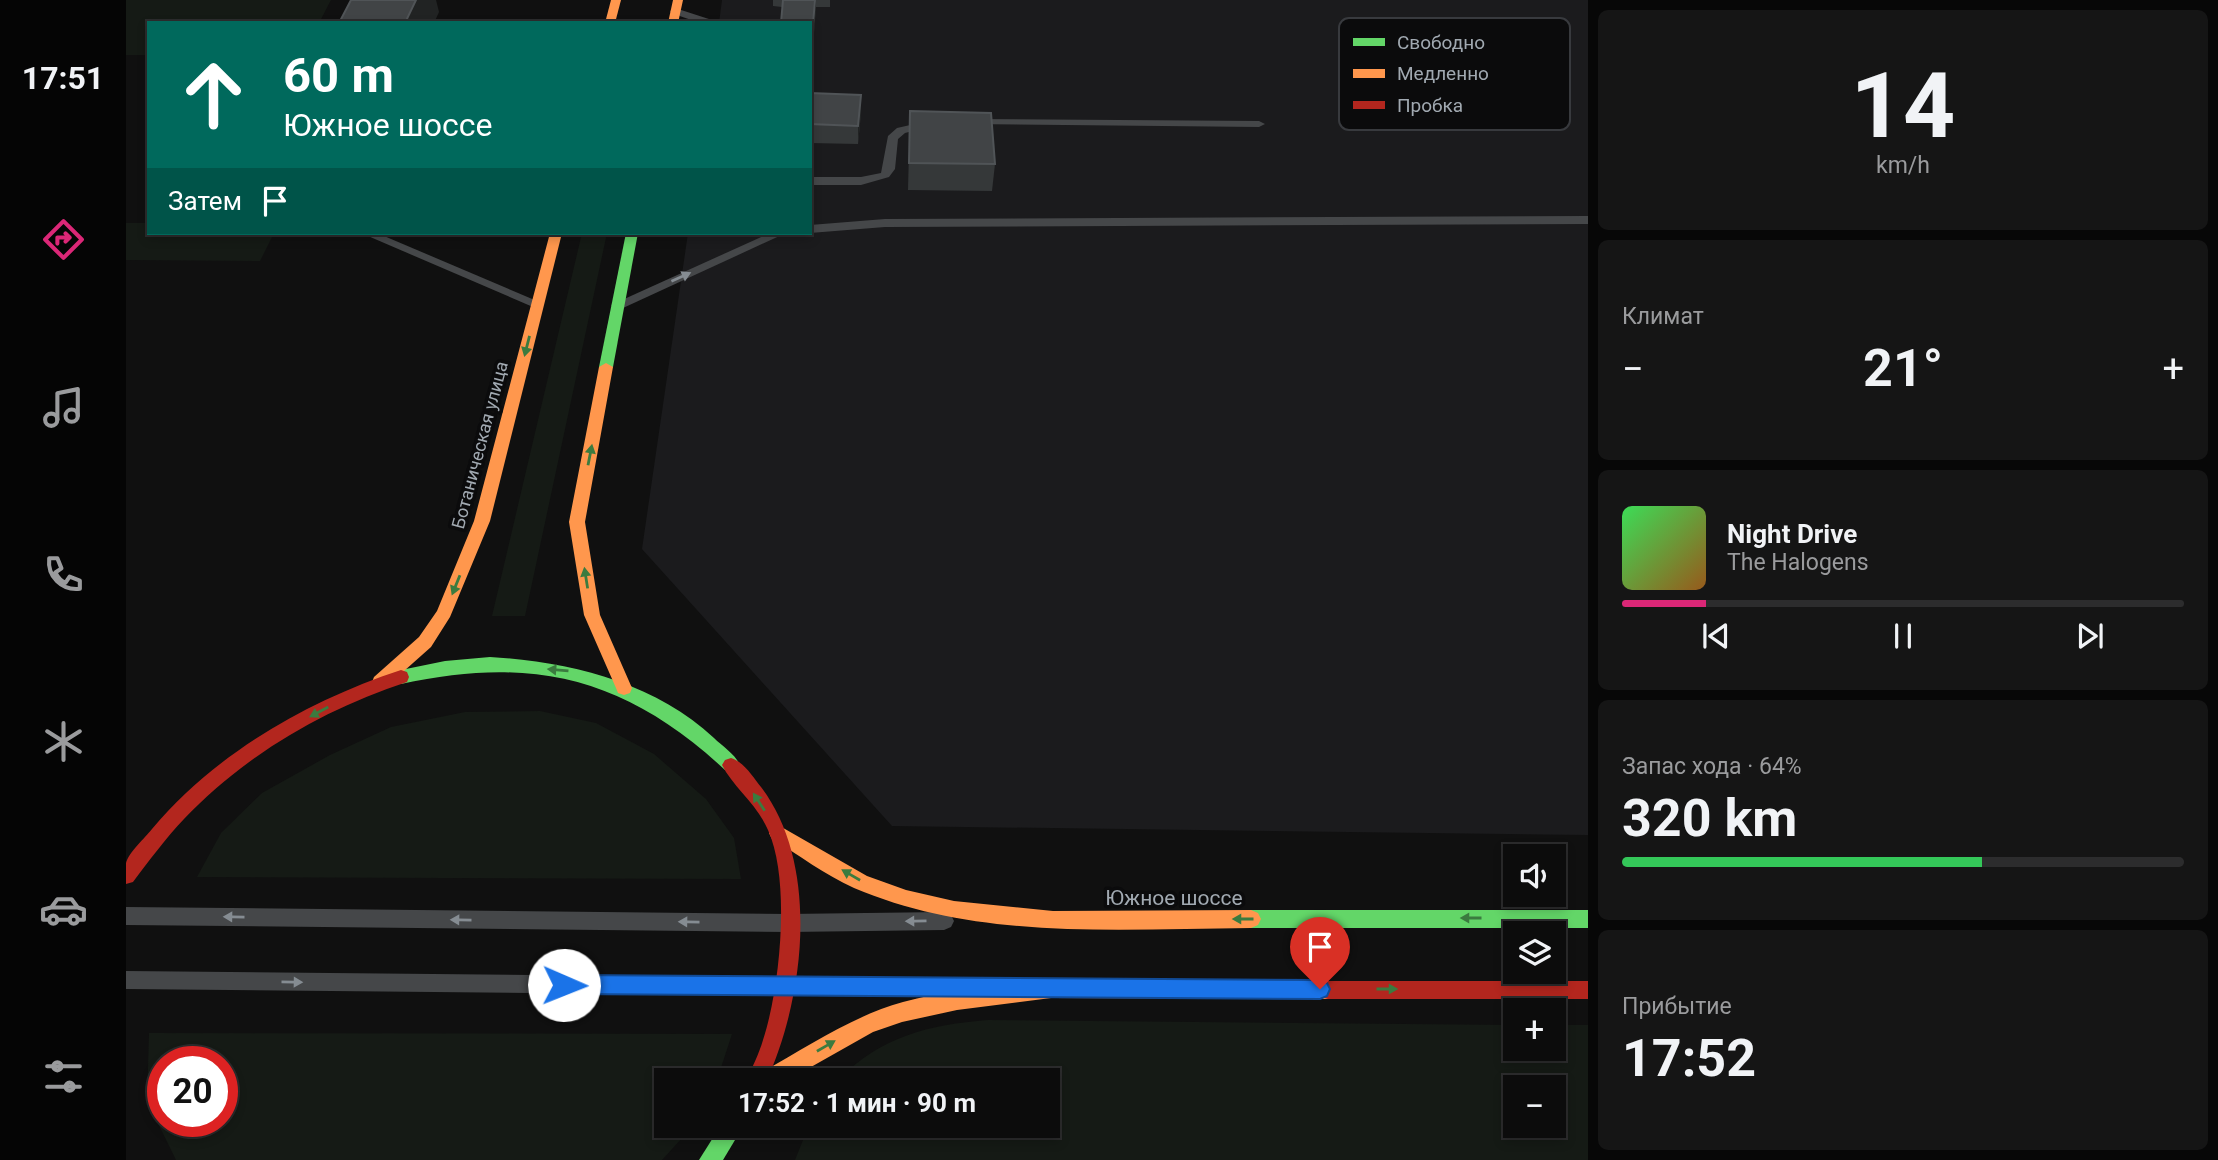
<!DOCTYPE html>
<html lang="ru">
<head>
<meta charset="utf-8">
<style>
  body { margin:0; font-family:Roboto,sans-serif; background:#151515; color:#f1f3f6; height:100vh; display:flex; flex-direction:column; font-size:26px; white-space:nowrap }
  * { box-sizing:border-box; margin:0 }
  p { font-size:23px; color:#9a9b9d }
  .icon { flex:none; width:38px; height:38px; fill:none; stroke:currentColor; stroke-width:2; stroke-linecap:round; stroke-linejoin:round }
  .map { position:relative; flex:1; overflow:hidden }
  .details { display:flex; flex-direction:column; gap:10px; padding:10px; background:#070707; width:630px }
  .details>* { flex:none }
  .banner { position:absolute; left:21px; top:21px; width:665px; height:214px; border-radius:0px; box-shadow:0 4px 10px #0003,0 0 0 2px #2c2c2d; background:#00695c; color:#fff; overflow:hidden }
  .buttons { position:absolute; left:1377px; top:844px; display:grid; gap:14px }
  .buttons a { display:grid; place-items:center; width:63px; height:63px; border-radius:0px; background:#0c0c0c; box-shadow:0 4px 10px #0003,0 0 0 2px #2c2c2d; font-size:35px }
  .speed { position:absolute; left:21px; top:1046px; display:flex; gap:14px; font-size:35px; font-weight:700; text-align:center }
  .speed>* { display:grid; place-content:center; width:91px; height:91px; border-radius:50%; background:#0c0c0c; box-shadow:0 4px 10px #0003,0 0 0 2px #2c2c2d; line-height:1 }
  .speed .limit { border:10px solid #d22; background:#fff; color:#111 }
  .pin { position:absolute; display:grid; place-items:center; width:60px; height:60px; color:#fff; margin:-72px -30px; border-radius:50% 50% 50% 0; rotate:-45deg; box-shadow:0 0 7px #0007 }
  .pin .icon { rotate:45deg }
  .me { position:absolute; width:77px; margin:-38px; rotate:91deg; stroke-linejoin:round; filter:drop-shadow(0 0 5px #0008) }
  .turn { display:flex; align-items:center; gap:24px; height:147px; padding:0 21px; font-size:32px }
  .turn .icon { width:91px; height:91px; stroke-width:2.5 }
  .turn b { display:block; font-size:49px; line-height:60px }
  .then { display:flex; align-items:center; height:66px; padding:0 21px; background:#0003; gap:14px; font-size:26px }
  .big { font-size:52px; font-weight:700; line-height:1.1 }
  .details .widget { flex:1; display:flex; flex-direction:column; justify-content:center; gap:10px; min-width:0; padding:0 24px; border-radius:10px; background:#151515 }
  .details .dial { align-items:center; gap:0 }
  .dial b { font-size:91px; line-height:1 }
  .song { display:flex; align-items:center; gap:21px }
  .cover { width:84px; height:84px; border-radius:10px; background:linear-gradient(135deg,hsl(130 70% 55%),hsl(30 70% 35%)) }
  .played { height:7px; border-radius:4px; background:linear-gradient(90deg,#db2777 15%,#2c2c2d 15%) }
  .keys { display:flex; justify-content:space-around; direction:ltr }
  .heat { display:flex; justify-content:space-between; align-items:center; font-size:38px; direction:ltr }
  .charge { height:10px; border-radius:5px; background:linear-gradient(90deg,#34c759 64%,#2c2c2d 0) }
  .trip { position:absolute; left:528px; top:1068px; width:406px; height:70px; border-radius:0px; background:#0c0c0c; box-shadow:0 4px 10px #0003,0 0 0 2px #2c2c2d; font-weight:700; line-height:70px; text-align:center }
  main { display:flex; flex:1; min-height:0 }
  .menu { display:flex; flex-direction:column; width:126px; justify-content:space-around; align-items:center; background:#050505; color:#9a9b9d }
  .menu .icon { width:49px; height:49px }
  .menu .current { color:#db2777 }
  .menu b { font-size:32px; color:#f1f3f6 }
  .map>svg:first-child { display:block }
  .built { fill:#1b1b1d }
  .green { fill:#151a15; fill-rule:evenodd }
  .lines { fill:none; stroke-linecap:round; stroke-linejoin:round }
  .lane { fill:#454749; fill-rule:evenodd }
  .fast { fill:#63d668; fill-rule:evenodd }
  .slow { fill:#ff974d; fill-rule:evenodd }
  .jam { fill:#b3261e; fill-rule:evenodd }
  .wall { fill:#353839 }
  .shaded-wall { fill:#212323 }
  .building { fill:#414446; stroke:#505457; stroke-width:2 }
  .oneway { fill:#858c92 }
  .oneway2 { fill:#3b7b3f }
  .route { fill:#1a73e8; stroke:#114b97; stroke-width:2 }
  .labels { text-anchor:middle; stroke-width:7; stroke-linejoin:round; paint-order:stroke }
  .street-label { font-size:18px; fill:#a1a9b1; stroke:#0b0b0c }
  .near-street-label { font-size:21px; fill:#a1a9b1; stroke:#0b0b0c }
  .key { fill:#0b0b0c; stroke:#383a3e; stroke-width:2 }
  .key-label { font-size:19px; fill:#a1a9b1 }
</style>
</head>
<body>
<main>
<nav class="menu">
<b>17:51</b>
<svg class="icon current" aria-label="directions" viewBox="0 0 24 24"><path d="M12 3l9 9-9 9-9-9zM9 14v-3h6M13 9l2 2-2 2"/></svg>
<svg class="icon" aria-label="music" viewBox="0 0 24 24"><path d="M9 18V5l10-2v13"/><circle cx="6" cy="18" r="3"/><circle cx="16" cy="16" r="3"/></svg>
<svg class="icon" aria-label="phone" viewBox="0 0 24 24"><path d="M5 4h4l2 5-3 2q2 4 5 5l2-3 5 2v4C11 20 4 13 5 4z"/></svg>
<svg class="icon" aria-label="climate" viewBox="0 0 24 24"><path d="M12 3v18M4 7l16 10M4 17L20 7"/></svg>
<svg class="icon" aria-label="car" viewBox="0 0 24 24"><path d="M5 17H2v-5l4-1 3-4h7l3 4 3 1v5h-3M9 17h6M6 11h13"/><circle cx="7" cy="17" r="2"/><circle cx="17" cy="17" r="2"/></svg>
<svg class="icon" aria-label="filters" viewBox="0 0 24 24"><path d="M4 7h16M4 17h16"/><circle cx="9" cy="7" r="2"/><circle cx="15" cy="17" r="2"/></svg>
</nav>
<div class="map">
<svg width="1462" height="1160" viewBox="0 0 1462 1160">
  <rect width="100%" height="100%" fill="#101010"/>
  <polygon class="built" points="596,0 1462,0 1462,835 766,826 516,549 562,233 684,233 684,23 593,23"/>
  <g class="green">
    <polygon points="0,0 205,0 193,23 23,23 23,55 0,55"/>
    <polygon points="0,223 23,223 23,233 148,233 134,261 0,260"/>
    <polygon points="456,233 481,233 399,616 366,616"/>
    <polygon points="414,711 470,723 528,754 580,799 608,838 615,879 71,877 95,833 136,793 204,755 265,727 339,712"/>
    <path d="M862 1020 1389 1025 1390 1048H1428V1025H1462V1160H669L683 1125H922V1080H712C756 1036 802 1025 862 1020ZM1390 1087H1428V1125H1390Z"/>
    <path d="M23 1033 606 1034 591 1080H541V1125H568L536 1160H50L21 1101ZM96 1062V1122H37V1062Z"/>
  </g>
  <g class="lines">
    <g class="lane">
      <polygon points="549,8 589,21 590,23 574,23 545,13 544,11"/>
      <polygon points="845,119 1133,121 1139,124 1133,127 841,124 841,120"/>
      <polygon points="802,121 808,124 806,126 779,133 772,139 769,169 763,177 735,185 684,185 684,177 735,177 755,173 762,136 771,128"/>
      <polygon points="1462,216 1462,224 759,227 684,233 684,225 759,219"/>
      <polygon points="235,233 251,233 418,304 412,308 407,307"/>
      <polygon points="644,233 660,233 497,308 487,308 485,305"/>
      <polygon points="0,907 662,914 818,912 825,915 828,921 825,927 818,930 662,932 0,925"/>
      <polygon points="0,971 796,979 803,981 806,988 803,995 796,997 0,989"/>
    </g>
    <g class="fast">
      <polygon points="500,233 512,233 487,367 480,371 473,367"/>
      <path d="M364 657C445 662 527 682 588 738 596 746 609 754 614 765L611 770 605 772 599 770C500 678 407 655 275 684L269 682 267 677 269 672 275 670 319 661Z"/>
      <polygon points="1125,910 1462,910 1462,928 1125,928 1118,925 1115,919 1118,913"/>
      <polygon points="595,1125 618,1125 597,1160 573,1160"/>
    </g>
    <g class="slow">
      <polygon points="485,0 495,0 489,23 479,23"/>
      <polygon points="547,0 557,0 552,23 542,23"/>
      <polygon points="424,233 436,233 364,521 324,617 305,647 260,687 254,689 248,687 246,682 248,677 293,637 311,611 348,521"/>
      <polygon points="480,363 487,367 459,522 474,615 506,688 504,693 498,695 492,693 490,688 458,615 443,522 473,367"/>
      <path d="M652 825 741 876 780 890 828 901 927 911 1125 910 1132 913 1135 919 1132 925 1125 928C993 929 853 941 728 888 699 875 673 855 646 839L643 833 646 827Z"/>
      <path d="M925 980 1202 981 1209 983 1212 990 1209 997 1202 999 925 998 831 1010 776 1022 747 1032 662 1080H631L634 1073C680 1048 726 1016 777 1002 825 989 876 985 925 980Z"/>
    </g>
    <g class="jam">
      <path d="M275 670 281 672 283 677 281 682C198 709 119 755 58 819 39 839 23 861 7 882L0 884C0 878 0 869 0 863 3 852 19 838 26 829 90 753 181 701 275 670Z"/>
      <path d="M605 758C618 762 627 777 635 787 694 865 679 995 641 1080H621C626 1067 633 1054 637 1040 654 988 665 881 642 830 631 804 607 787 596 765L599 760Z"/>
      <polygon points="1202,981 1462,981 1462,999 1202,999 1195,997 1192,990 1195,983"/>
    </g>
  </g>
  <g class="wall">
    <polygon points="647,0 704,0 704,7 690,7 684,85 684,23 656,7 647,6"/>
    <polygon points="684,93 735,113 732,144 684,143"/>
    <polygon points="784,111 869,164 866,191 782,190"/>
  </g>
  <g class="shaded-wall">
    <polygon points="290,0 310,0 313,12 308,23 279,23"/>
    <polygon points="689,0 690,0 690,7 684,85 684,60"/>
    <polygon points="735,95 735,113 732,144 732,126"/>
  </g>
  <g class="building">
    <polygon points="225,0 290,0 279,23 213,23"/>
    <polygon points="657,0 689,0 684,60 684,23 655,23"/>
    <polygon points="684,93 735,95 732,126 684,124"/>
    <polygon points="784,111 865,113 869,164 783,163"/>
  </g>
  <defs><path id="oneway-solid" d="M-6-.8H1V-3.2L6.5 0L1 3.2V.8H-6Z" transform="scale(1.75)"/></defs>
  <g class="oneway">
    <use href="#oneway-solid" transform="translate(555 277) rotate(-24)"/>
    <use href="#oneway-solid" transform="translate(108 917) rotate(-179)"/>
    <use href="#oneway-solid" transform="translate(335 920) rotate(-179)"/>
    <use href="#oneway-solid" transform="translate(790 921) rotate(179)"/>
    <use href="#oneway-solid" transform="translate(563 922) rotate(-179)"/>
    <use href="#oneway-solid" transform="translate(166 982) rotate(1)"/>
  </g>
  <g class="oneway2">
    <use href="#oneway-solid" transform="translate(401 346) rotate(104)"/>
    <use href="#oneway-solid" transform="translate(464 455) rotate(-79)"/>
    <use href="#oneway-solid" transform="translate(460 578) rotate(-99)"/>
    <use href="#oneway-solid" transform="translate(330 585) rotate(112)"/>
    <use href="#oneway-solid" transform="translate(432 670) rotate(-175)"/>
    <use href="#oneway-solid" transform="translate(193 712) rotate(152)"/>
    <use href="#oneway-solid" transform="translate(633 802) rotate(-123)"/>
    <use href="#oneway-solid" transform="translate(725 875) rotate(-150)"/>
    <use href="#oneway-solid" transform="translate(1345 918) rotate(180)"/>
    <use href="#oneway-solid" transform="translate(1117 919) rotate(180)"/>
    <use href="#oneway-solid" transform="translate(1261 989)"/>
    <use href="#oneway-solid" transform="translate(700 1046) rotate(-30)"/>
  </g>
  <polygon class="route" points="438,975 1194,980 1201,983 1204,989 1201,996 1194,999 438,994 431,991 428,985 431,978"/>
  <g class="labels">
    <g class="street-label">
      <text transform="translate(354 445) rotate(-75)" y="6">Ботаническая улица</text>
    </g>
    <g class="near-street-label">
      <text x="1048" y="905">Южное шоссе</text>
    </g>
  </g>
  <rect x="1213" y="18" width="231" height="112" rx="10" class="key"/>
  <rect x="1227" y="38" width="32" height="8" fill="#63d668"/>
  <rect x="1227" y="69" width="32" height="9" fill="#ff974d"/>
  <rect x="1227" y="101" width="32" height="8" fill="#b3261e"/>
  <g class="key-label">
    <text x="1271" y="49">Свободно</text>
    <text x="1271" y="80">Медленно</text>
    <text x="1271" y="112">Пробка</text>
  </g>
</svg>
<div class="buttons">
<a><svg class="icon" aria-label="sound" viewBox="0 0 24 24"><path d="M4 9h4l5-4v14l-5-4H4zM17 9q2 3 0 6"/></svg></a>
<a><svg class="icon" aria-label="layers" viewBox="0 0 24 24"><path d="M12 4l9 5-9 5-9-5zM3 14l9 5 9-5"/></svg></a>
<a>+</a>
<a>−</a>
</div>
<div class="speed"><div class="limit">20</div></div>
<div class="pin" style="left:1194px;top:989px;background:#d93025"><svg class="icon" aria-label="arrive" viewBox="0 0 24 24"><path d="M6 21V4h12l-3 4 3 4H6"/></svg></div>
<svg class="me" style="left:438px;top:985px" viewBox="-20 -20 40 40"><circle r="19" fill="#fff"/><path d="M0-13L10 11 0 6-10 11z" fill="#1a73e8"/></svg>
<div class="trip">17:52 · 1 мин · 90 m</div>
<div class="banner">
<div class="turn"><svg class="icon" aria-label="ahead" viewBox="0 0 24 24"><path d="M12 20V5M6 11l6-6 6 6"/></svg><div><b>60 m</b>Южное шоссе</div></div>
<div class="then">Затем<svg class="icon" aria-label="arrive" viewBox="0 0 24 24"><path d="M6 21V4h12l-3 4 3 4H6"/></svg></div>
</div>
</div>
<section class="details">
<div class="widget dial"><b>14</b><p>km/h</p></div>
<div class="widget"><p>Климат</p>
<div class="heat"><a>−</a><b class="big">21°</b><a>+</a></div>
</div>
<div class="widget">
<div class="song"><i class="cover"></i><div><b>Night Drive</b><p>The Halogens</p></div></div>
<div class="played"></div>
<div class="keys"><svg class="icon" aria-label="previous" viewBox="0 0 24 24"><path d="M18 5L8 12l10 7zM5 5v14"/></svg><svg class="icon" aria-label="pause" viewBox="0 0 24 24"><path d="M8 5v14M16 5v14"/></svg><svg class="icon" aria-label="next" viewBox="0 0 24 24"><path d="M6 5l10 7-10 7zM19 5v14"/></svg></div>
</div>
<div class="widget"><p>Запас хода · 64%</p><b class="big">320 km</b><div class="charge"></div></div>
<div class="widget"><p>Прибытие</p><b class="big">17:52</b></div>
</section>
</main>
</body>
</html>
